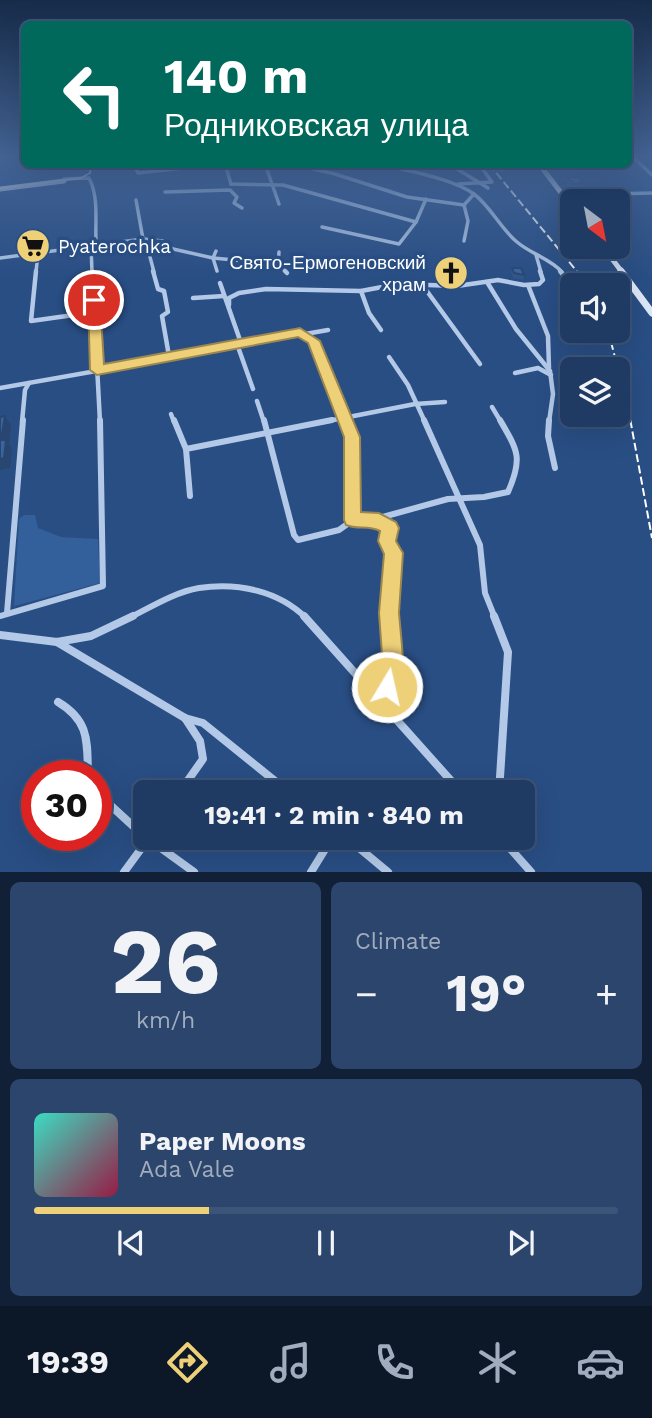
<!DOCTYPE html>
<html lang="en">
<head>
<meta charset="utf-8">
<style>
  body { margin:0; font-family:"Work Sans",sans-serif; background:#2c456c; color:#f1f3f6; height:100vh; display:flex; flex-direction:column; font-size:26px; white-space:nowrap }
  * { box-sizing:border-box; margin:0 }
  p { font-size:23px; color:#a1adbe }
  .icon { flex:none; width:38px; height:38px; fill:none; stroke:currentColor; stroke-width:2; stroke-linecap:round; stroke-linejoin:round }
  .map { position:relative; height:872px; overflow:hidden }
  .panel { display:flex; flex-direction:column; gap:10px; padding:10px; background:#112036; flex:1 }
  .panel>* { flex:none }
  .guide { position:absolute; left:21px; top:21px; width:611px; height:147px; border-radius:10px; box-shadow:0 7px 28px #0002,0 0 0 2px #3c5478; background:#00695c; color:#fff; overflow:hidden }
  .needle { width:46px; rotate:148deg }
  .buttons { position:absolute; left:560px; top:189px; display:grid; gap:14px }
  .buttons a { display:grid; place-items:center; width:70px; height:70px; border-radius:10px; background:#1f3a63; box-shadow:0 7px 28px #0002,0 0 0 2px #3c5478; font-size:35px }
  .speed { position:absolute; left:21px; top:760px; display:flex; gap:14px; font-size:35px; font-weight:700; text-align:center }
  .speed>* { display:grid; place-content:center; width:91px; height:91px; border-radius:50%; background:#1f3a63; box-shadow:0 7px 28px #0002,0 0 0 2px #3c5478; line-height:1 }
  .speed .limit { border:10px solid #d22; background:#fff; color:#111 }
  .pin { position:absolute; display:grid; place-items:center; width:60px; height:60px; color:#fff; margin:-30px; border:4px solid #fff; border-radius:50%; box-shadow:0 2px 7px #0007 }
  .me { position:absolute; width:77px; margin:-38px; rotate:9deg; stroke-linejoin:round; filter:drop-shadow(0 0 5px #0008) }
  .turn { display:flex; align-items:center; gap:24px; height:147px; padding:0 28px; font-size:32px }
  .turn .icon { width:91px; height:91px; stroke-width:2.5 }
  .turn b { display:block; font-size:49px; line-height:60px }
  .big { font-size:52px; font-weight:700; line-height:1.1 }
  .panel .widget { flex:1; display:flex; flex-direction:column; justify-content:center; gap:10px; min-width:0; padding:0 24px; border-radius:10px; background:#2c456c }
  .panel .dial { align-items:center; gap:0 }
  .dial b { font-size:91px; line-height:1 }
  .song { display:flex; align-items:center; gap:21px }
  .cover { width:84px; height:84px; border-radius:10px; background:linear-gradient(135deg,hsl(170 70% 55%),hsl(340 70% 35%)) }
  .played { height:7px; border-radius:4px; background:linear-gradient(90deg,#eed079 30%,#3c5478 30%) }
  .keys { display:flex; justify-content:space-around; direction:ltr }
  .heat { display:flex; justify-content:space-between; align-items:center; font-size:38px; direction:ltr }
  .panel .tiles { flex:1; display:grid; gap:10px; grid-template-columns:1fr 1fr }
  .widget:last-child { grid-column:span 2 }
  .trip { position:absolute; left:133px; top:780px; width:402px; height:70px; border-radius:10px; background:#1f3a63; box-shadow:0 7px 28px #0002,0 0 0 2px #3c5478; font-weight:700; line-height:70px; text-align:center }
  .menu { display:flex; height:112px; justify-content:space-around; align-items:center; background:#0c1728; color:#a1adbe }
  .menu .icon { width:49px; height:49px }
  .menu .on { color:#eed079 }
  .menu b { font-size:32px; color:#f1f3f6 }
  .map>svg:first-child { display:block }
  .green { fill:#335f9b }
  .lines { fill:none; stroke-linecap:round; stroke-linejoin:round }
  .street-far3 { stroke:#b3c9e7; stroke-width:3.5 }
  .street-far2 { stroke:#b3c9e7; stroke-width:4.5 }
  .street-far1 { stroke:#b3c9e7; stroke-width:6 }
  .street { stroke:#b3c9e7; stroke-width:8 }
  .secondary-far1 { stroke:#dce7f7; stroke-width:5 }
  .secondary { stroke:#dce7f7; stroke-width:7 }
  .tram { stroke:#fff; stroke-width:2 }
  .rail { stroke:#fff; stroke-width:2; stroke-dasharray:8 3.5; stroke-linecap:butt }
  .wall { fill:#31568a }
  .shaded-wall { fill:#284670 }
  .building { fill:#3964a0; stroke:#284670; stroke-width:2 }
  .route { fill:#eed079; stroke:#9b874f; stroke-width:2 }
  .labels { text-anchor:middle; stroke-width:7; stroke-linejoin:round; paint-order:stroke }
  .far-poi-label { font-size:19px; fill:#fff; stroke:#294e84; text-anchor:start }
</style>
</head>
<body>
<div class="map">
<svg width="652" height="872" viewBox="0 0 652 872">
  <rect width="100%" height="100%" fill="#294e84"/>
  <polygon class="green" points="24,515 35,515 38,528 61,537 98,539 100,583 14,606 19,519"/>
  <g class="lines">
    <g class="street-far3">
      <polyline points="633,157 652,175"/>
      <polyline points="134,164 138,173 220,164"/>
      <polyline points="225,164 231,184"/>
      <polyline points="265,164 279,204"/>
      <polyline points="292,164 335,174 407,197 464,205"/>
      <path d="M381 164C407 171 452 178 474 194 491 207 501 229 517 242 531 254 551 259 562 272"/>
      <polyline points="449,164 488,188"/>
      <polyline points="498,164 502,169"/>
      <path d="M64 179 89 178C99 197 95 221 96 242L91 246 92 272"/>
      <polyline points="231,184 283,185 416,222"/>
      <polyline points="458,184 492,182 479,164"/>
      <polyline points="165,192 230,190 237,197 234,203 242,208"/>
      <polyline points="563,195 652,193"/>
      <polyline points="322,227 399,244 416,222 426,199"/>
      <polygon points="143,239 163,241 173,249 156,248"/>
      <polyline points="464,241 468,221 464,205 474,194"/>
      <polyline points="146,242 154,272"/>
      <polyline points="173,249 213,258 278,264"/>
      <polyline points="216,251 213,258 217,271"/>
      <polyline points="279,252 278,264 286,272"/>
      <polyline points="536,255 541,272"/>
      <polyline points="0,258 143,239 136,200"/>
      <polyline points="36,272 38,253"/>
    </g>
    <g class="street-far2">
      <polyline points="36,271 31,321 95,312"/>
      <polyline points="92,271 100,422"/>
      <polyline points="153,271 158,289 164,291 168,312 162,316 169,356"/>
      <polyline points="285,271 287,273"/>
      <polyline points="560,271 572,286"/>
      <polyline points="487,282 516,329 550,371 553,394 549,422"/>
      <polyline points="220,283 241,343"/>
      <polyline points="421,283 480,364"/>
      <polyline points="528,285 548,336 549,368"/>
      <polyline points="361,291 369,313 381,330"/>
      <polyline points="193,298 224,296"/>
      <polyline points="229,305 229,298 239,293 266,289 361,291 398,284 457,286 498,280 524,285 539,284 543,280 540,271"/>
      <polyline points="303,334 314,341 346,422"/>
      <polyline points="237,344 253,389"/>
      <polyline points="389,357 408,385 425,422"/>
      <polyline points="515,373 538,368 551,375"/>
      <polyline points="0,388 328,330"/>
      <polyline points="257,401 264,422"/>
      <polyline points="492,407 501,422"/>
      <polyline points="171,414 174,422"/>
      <polyline points="22,422 25,390 29,383"/>
      <polyline points="323,422 415,404 445,402"/>
    </g>
    <g class="street-far1">
      <polyline points="174,420 186,449 190,496"/>
      <path d="M264 420 294 535 298 540 339 530 353 520 379 518 448 499 484 497 508 492C523 458 518 451 500 420"/>
      <polyline points="345,420 352,437 353,520"/>
      <polyline points="424,420 480,545 485,593 495,618"/>
      <polyline points="549,420 548,436 555,468"/>
      <polyline points="186,449 332,420"/>
      <polyline points="372,519 390,528 388,536 393,558 389,618"/>
      <polyline points="7,613 23,420"/>
      <polyline points="0,616 103,586 100,420"/>
      <path d="M129 618C151 607 175 592 199 588 237 582 279 591 306 618"/>
    </g>
    <g class="street">
      <polyline points="304,616 462,793"/>
      <polyline points="494,616 508,652 499,793"/>
      <polyline points="0,635 57,642 91,636 133,616"/>
      <polyline points="57,642 185,718 203,723 290,793"/>
      <polyline points="380,697 392,666 389,616"/>
      <path d="M58 702C90 721 87 742 88 775"/>
      <polyline points="96,792 145,837"/>
      <polyline points="179,793 203,759 200,741 185,718"/>
      <polyline points="147,838 194,872"/>
      <polyline points="347,838 388,872"/>
      <polyline points="501,838 531,872"/>
      <polyline points="124,872 149,838"/>
      <polyline points="311,872 332,838"/>
    </g>
    <g class="secondary-far1">
      <polyline points="539,164 572,207"/>
      <polyline points="0,189 64,181"/>
      <polyline points="603,247 622,272"/>
    </g>
    <polyline class="secondary" points="621,271 652,313"/>
    <polyline class="tram" points="0,188 81,178 90,173 91,164"/>
    <g class="rail">
      <polyline points="489,164 588,285"/>
      <polyline points="608,331 627,402 652,538"/>
    </g>
  </g>
  <g class="wall">
    <polygon points="568,177 583,183 581,190 570,190 566,184"/>
    <polygon points="441,258 465,269 463,278 447,277 446,280 439,279 439,268"/>
    <polygon points="512,268 524,275 523,280 513,278 511,272"/>
  </g>
  <g class="shaded-wall">
    <polygon points="80,164 80,172 69,173 66,165"/>
    <polygon points="5,416 11,425 9,444 12,449 10,468 0,470 1,440"/>
  </g>
  <g class="building">
    <polygon points="568,177 579,177 583,183 573,184"/>
    <polygon points="441,258 464,262 465,269 448,267 448,270 441,270"/>
    <polygon points="512,268 521,268 524,275 514,273"/>
    <polygon points="5,416 1,440 6,440 4,458 0,459 0,417"/>
  </g>
  <linearGradient id="sky" x2="0" y2="1"><stop stop-color="#172b49"/><stop offset="0.56" stop-color="#436394"/><stop offset="1" stop-color="#436394" stop-opacity="0"/></linearGradient>
  <rect width="652" height="279" fill="url(#sky)"/>
  <path class="route" d="M94 296 100 300 104 364 300 328 320 341 360 437 361 512 379 513 396 522 399 528 396 541 403 553 399 613 404 668 395 695 387 698 379 695 376 687 383 668 379 613 384 554 378 541 380 531C368 525 358 530 346 525L344 520V437L308 343 298 337 97 375 90 370 88 300Z"/>
  <defs>
    <g id="supermarket-disc" transform="scale(1.75)"><circle r="9.5" fill="#eed079" stroke="#294e84"/><path d="M-6-5.5h2.5l.6 2H6L4.5 2H-2.5L-4.4-4H-6ZM-1.5 3.2a1.3 1.3 0 1 0 .1 0ZM3 3.2a1.3 1.3 0 1 0 .1 0Z" fill="#111"/></g>
    <g id="church-disc" transform="scale(1.75)"><circle r="9.5" fill="#eed079" stroke="#294e84"/><path d="M-1.2-6h2.4v3.5h3.3v2.4h-3.3V6h-2.4V-.1h-3.3v-2.4h3.3Z" fill="#111"/></g>
  </defs>
  <g fill-rule="evenodd">
    <use href="#supermarket-disc" x="33" y="246"/>
    <use href="#church-disc" x="451" y="273"/>
  </g>
  <g class="labels">
    <g class="far-poi-label">
      <text x="58" y="253">Pyaterochka</text>
      <text x="426" y="269" text-anchor="end">Свято-Ермогеновский<tspan x="426" dy="22">храм</tspan></text>
    </g>
  </g>
</svg>
<div class="buttons">
<a><svg class="needle" viewBox="-14 -14 28 28"><path d="M0-13l5 13h-10z" fill="#e53935"/><path d="M0 13l5-13h-10z" fill="#a1adbe"/></svg></a>
<a><svg class="icon" aria-label="sound" viewBox="0 0 24 24"><path d="M4 9h4l5-4v14l-5-4H4zM17 9q2 3 0 6"/></svg></a>
<a><svg class="icon" aria-label="layers" viewBox="0 0 24 24"><path d="M12 4l9 5-9 5-9-5zM3 14l9 5 9-5"/></svg></a>
</div>
<div class="speed"><div class="limit">30</div></div>
<div class="pin" style="left:94px;top:300px;background:#d93025"><svg class="icon" aria-label="arrive" viewBox="0 0 24 24"><path d="M6 21V4h12l-3 4 3 4H6"/></svg></div>
<svg class="me" style="left:387px;top:687px" viewBox="-20 -20 40 40"><circle r="17" fill="#eed079" stroke="#fff" stroke-width="3"/><path d="M0-11L8 9 0 5-8 9z" fill="#fff"/></svg>
<div class="trip">19:41 · 2 min · 840 m</div>
<div class="guide">
<div class="turn"><svg class="icon" aria-label="left" viewBox="0 0 24 24"><path d="M17 20v-9H6M10 6l-5 5 5 5"/></svg><div><b>140 m</b>Родниковская улица</div></div>
</div>
</div>
<section class="panel">
<div class="tiles">
<div class="widget dial"><b>26</b><p>km/h</p></div>
<div class="widget"><p>Climate</p>
<div class="heat"><a>−</a><b class="big">19°</b><a>+</a></div>
</div>
<div class="widget">
<div class="song"><i class="cover"></i><div><b>Paper Moons</b><p>Ada Vale</p></div></div>
<div class="played"></div>
<div class="keys"><svg class="icon" aria-label="previous" viewBox="0 0 24 24"><path d="M18 5L8 12l10 7zM5 5v14"/></svg><svg class="icon" aria-label="pause" viewBox="0 0 24 24"><path d="M8 5v14M16 5v14"/></svg><svg class="icon" aria-label="next" viewBox="0 0 24 24"><path d="M6 5l10 7-10 7zM19 5v14"/></svg></div>
</div>
</div>
</section>
<nav class="menu">
<b>19:39</b>
<svg class="icon on" aria-label="directions" viewBox="0 0 24 24"><path d="M12 3l9 9-9 9-9-9zM9 14v-3h6M13 9l2 2-2 2"/></svg>
<svg class="icon" aria-label="music" viewBox="0 0 24 24"><path d="M9 18V5l10-2v13"/><circle cx="6" cy="18" r="3"/><circle cx="16" cy="16" r="3"/></svg>
<svg class="icon" aria-label="phone" viewBox="0 0 24 24"><path d="M5 4h4l2 5-3 2q2 4 5 5l2-3 5 2v4C11 20 4 13 5 4z"/></svg>
<svg class="icon" aria-label="climate" viewBox="0 0 24 24"><path d="M12 3v18M4 7l16 10M4 17L20 7"/></svg>
<svg class="icon" aria-label="car" viewBox="0 0 24 24"><path d="M5 17H2v-5l4-1 3-4h7l3 4 3 1v5h-3M9 17h6M6 11h13"/><circle cx="7" cy="17" r="2"/><circle cx="17" cy="17" r="2"/></svg>
</nav>
</body>
</html>
